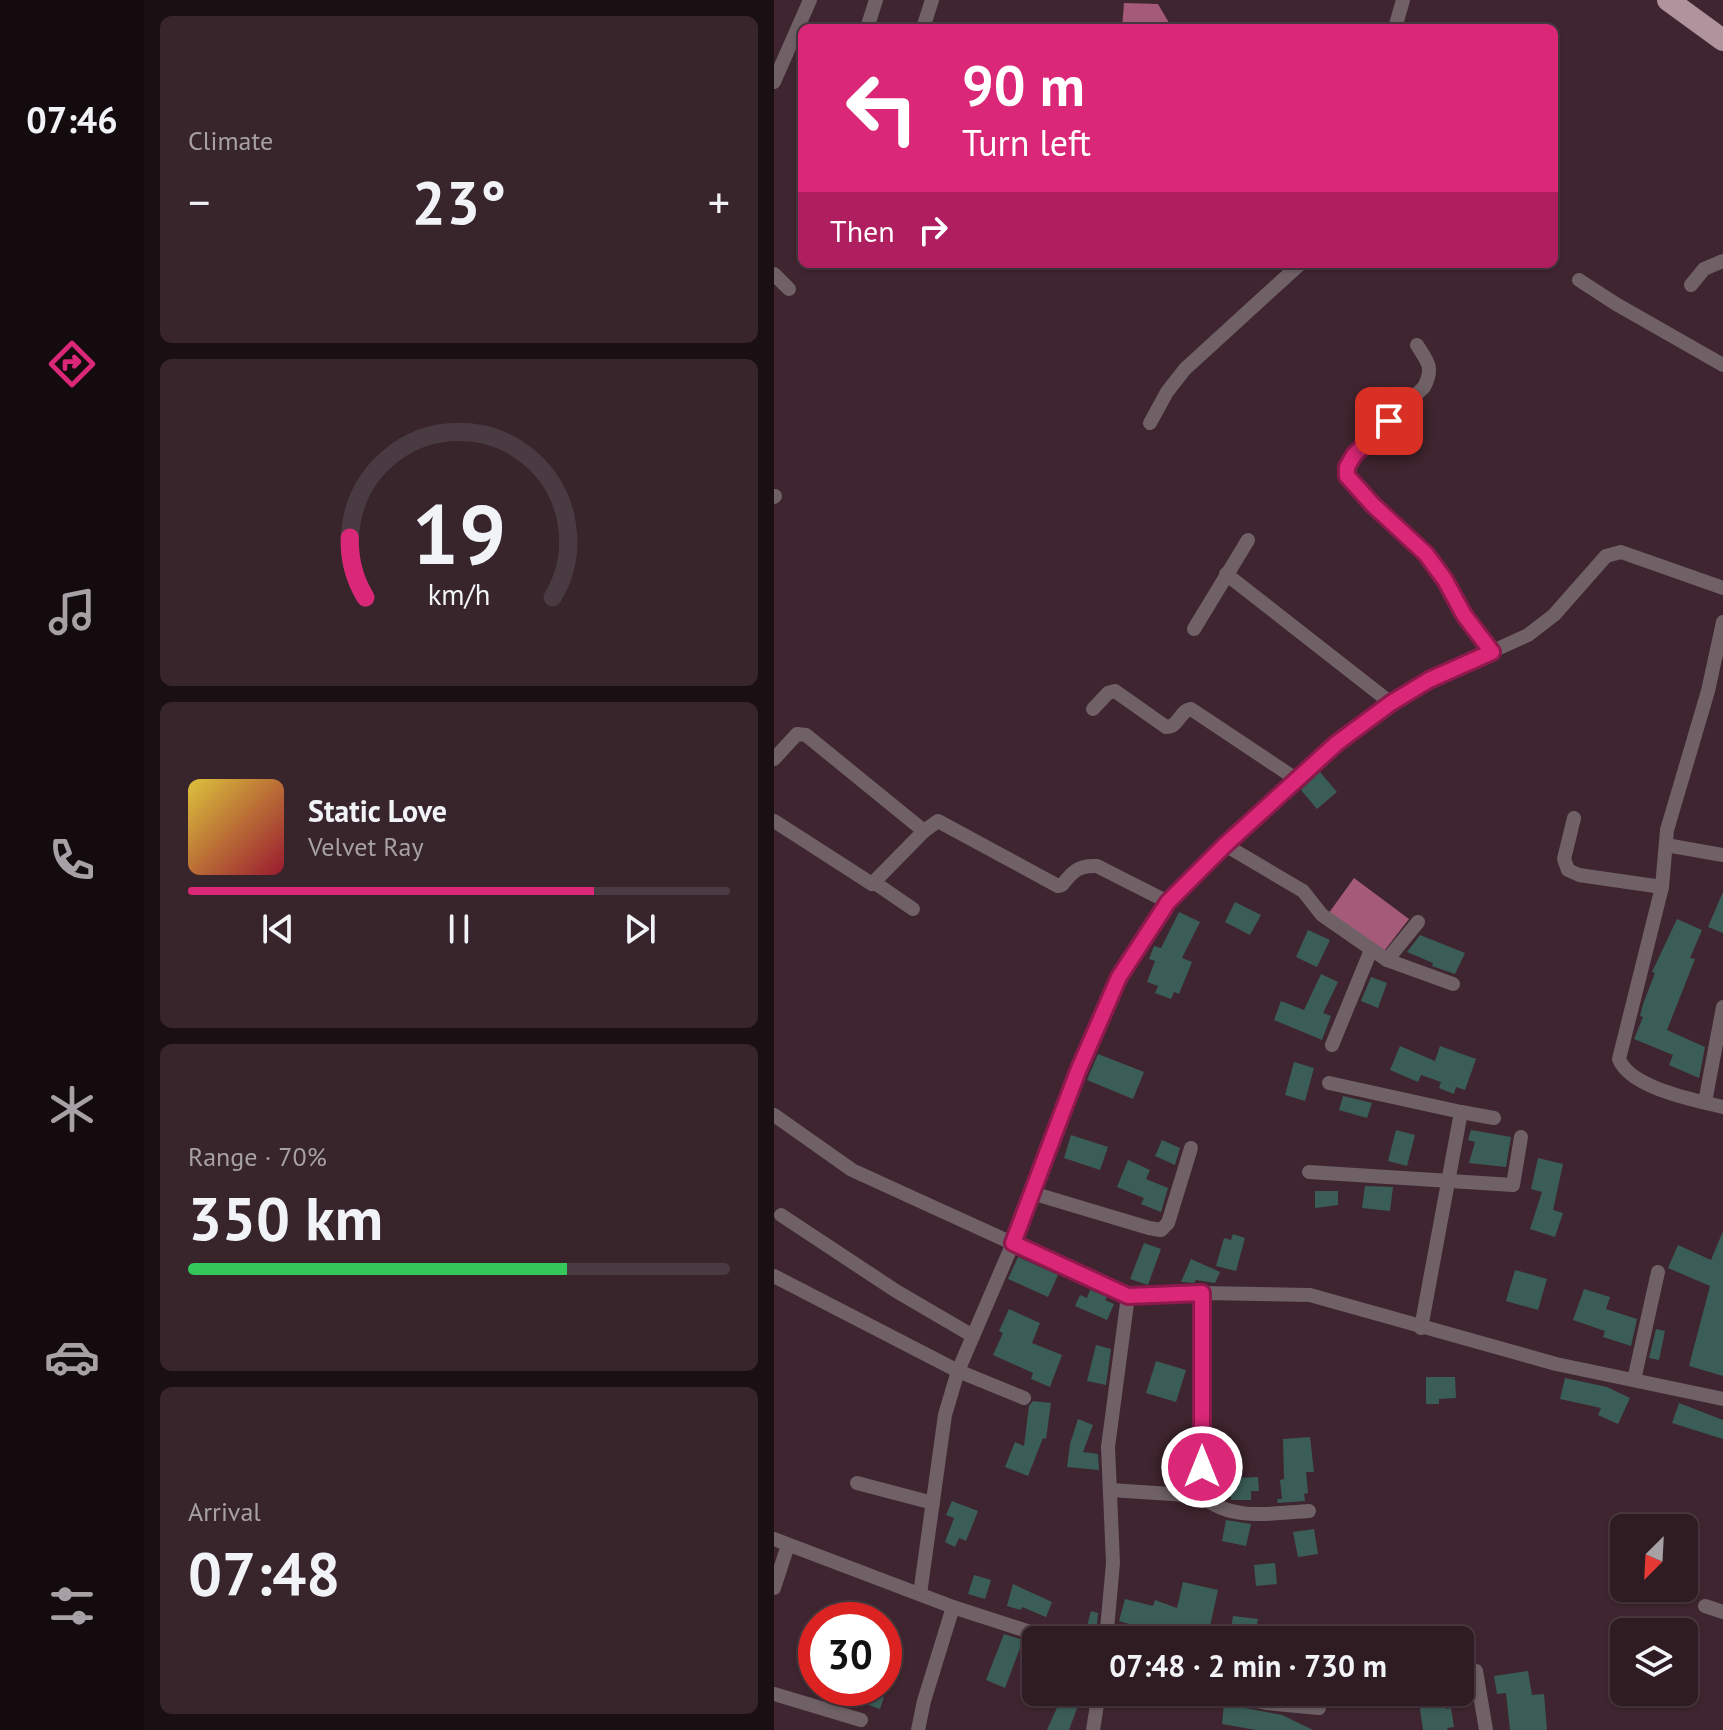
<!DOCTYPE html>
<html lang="en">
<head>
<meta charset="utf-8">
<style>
  body { margin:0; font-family:"PT Sans",sans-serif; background:#37252b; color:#f1f3f6; height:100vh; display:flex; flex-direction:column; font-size:30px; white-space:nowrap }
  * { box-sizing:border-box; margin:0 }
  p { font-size:26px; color:#a7a1a6 }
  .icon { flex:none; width:44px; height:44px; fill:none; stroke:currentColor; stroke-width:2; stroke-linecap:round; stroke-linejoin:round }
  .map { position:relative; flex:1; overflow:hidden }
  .panel { display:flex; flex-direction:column; gap:16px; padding:16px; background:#1a0f13; width:630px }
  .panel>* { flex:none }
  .hud { position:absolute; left:24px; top:24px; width:760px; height:244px; border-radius:12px; box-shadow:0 2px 6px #0004,0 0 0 2px #4a3a41; background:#db2777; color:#fff; overflow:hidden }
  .needle { width:52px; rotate:204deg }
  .fabs { position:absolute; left:836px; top:1514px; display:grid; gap:16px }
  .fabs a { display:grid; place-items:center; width:88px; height:88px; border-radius:12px; background:#2f1c23; box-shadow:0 2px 6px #0004,0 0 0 2px #4a3a41; font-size:40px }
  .speed { position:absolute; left:24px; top:1602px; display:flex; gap:16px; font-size:40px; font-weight:700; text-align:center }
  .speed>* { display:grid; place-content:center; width:104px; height:104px; border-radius:50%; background:#2f1c23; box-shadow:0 2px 6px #0004,0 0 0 2px #4a3a41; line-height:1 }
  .speed .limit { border:12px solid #d22; background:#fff; color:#111 }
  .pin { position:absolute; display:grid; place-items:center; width:68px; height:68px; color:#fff; margin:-34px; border-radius:16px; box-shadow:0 4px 12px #0006 }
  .me { position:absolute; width:88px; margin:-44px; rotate:0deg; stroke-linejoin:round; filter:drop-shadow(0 0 6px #0008) }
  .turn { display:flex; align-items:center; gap:28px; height:168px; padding:0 32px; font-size:36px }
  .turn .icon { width:104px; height:104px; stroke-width:2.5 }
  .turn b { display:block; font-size:56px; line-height:68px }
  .then { display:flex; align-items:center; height:76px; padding:0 32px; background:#0003; gap:16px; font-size:30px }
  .big { font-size:60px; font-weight:800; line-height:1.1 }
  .panel .tile { flex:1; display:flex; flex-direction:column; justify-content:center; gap:12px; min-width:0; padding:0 28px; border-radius:12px; background:#37252b }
  .panel .dial { align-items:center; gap:0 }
  .dial svg { height:208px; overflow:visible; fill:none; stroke:#4a3a41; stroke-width:7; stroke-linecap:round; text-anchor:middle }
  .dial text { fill:#f1f3f6; stroke:none }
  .song { display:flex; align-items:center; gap:24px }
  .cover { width:96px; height:96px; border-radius:12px; background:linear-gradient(135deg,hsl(50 70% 55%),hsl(350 70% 35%)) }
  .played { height:8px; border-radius:4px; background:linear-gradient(90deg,#db2777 75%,#4a3a41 75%) }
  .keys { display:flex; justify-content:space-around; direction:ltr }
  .heat { display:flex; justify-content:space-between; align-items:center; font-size:44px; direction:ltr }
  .charge { height:12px; border-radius:6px; background:linear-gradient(90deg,#34c759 70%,#4a3a41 0) }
  .trip { position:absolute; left:248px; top:1626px; width:452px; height:80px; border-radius:12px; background:#2f1c23; box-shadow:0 2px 6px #0004,0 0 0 2px #4a3a41; font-weight:800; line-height:80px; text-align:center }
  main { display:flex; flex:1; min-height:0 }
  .menu { display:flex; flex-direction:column; width:144px; justify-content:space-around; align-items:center; background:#130b0e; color:#a7a1a6 }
  .menu .icon { width:56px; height:56px }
  .menu .on { color:#db2777 }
  .menu b { font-size:36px; color:#f1f3f6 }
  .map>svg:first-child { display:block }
  .water { fill:#a45a78 }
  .building { fill:#3a5e57 }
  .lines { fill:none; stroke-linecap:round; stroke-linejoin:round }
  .minor { stroke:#6f6166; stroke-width:14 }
  .primary { stroke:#af939d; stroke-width:22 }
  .route-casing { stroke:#8e194d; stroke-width:20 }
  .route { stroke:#db2777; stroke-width:14 }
</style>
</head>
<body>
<main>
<nav class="menu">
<b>07:46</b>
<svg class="icon on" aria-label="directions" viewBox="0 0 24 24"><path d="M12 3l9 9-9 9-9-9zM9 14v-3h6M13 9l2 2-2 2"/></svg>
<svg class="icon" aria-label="music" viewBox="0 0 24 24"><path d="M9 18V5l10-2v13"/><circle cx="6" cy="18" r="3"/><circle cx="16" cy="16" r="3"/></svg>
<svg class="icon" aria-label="phone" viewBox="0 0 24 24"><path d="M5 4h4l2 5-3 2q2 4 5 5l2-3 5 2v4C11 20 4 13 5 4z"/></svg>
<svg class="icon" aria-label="climate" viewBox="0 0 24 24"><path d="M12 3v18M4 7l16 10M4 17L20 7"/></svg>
<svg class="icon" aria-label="car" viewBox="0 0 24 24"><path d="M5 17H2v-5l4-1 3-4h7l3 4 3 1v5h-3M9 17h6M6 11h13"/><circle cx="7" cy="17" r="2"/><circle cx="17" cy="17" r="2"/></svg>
<svg class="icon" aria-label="filters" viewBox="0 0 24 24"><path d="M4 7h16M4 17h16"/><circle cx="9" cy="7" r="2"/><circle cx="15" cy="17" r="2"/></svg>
</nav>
<section class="panel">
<div class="tile"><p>Climate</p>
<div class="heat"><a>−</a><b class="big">23°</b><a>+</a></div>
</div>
<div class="tile dial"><svg viewBox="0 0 100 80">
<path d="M14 69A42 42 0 1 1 86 69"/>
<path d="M14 69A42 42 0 0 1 8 46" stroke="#db2777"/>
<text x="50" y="56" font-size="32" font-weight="700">19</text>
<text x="50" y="72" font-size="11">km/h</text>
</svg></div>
<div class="tile">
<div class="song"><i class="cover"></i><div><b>Static Love</b><p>Velvet Ray</p></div></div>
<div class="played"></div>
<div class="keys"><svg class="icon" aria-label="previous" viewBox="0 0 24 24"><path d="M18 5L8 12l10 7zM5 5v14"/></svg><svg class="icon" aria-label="pause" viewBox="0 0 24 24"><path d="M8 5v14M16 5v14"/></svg><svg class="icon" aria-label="next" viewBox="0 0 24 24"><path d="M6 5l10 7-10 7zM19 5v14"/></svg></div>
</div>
<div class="tile"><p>Range · 70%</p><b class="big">350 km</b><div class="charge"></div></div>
<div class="tile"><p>Arrival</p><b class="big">07:48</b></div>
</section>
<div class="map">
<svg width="949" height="1730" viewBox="0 0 949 1730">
  <rect width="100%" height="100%" fill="#3f252f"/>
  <g class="water">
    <polygon points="350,3 384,4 398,28 348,28"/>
    <polygon points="580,878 635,919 607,955 552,917"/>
  </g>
  <g class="building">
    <polygon points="546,772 563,792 543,809 527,790"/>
    <polygon points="949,892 949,933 934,927"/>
    <polygon points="461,902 487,915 476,935 451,922"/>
    <polygon points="405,912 426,922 408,958 418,962 405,994 400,992 397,999 381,993 384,986 373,982 381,961 375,959 380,946 387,948"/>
    <polygon points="903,919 928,930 916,958 921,959 893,1030 931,1047 925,1078 895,1065 899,1055 860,1039 869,1017 866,1016 869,1004 881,973 878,972"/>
    <polygon points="534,930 556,940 543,967 522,957"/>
    <polygon points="646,935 691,953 681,974 658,966 659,963 633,952"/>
    <polygon points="547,974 564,982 549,1013 557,1016 548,1040 500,1020 507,1001 530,1010"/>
    <polygon points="597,977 613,983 604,1008 587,1001"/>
    <polygon points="626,1046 661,1061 666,1046 702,1059 691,1090 682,1087 680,1094 665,1088 667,1082 647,1075 644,1082 616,1070"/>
    <polygon points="324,1054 370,1072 359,1099 313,1080"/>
    <polygon points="520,1062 540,1068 531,1101 511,1095"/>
    <polygon points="569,1096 598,1103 593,1118 565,1110"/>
    <polygon points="622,1130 641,1135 633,1166 614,1161"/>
    <polygon points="697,1130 737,1137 732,1167 695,1163 701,1142 694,1140"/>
    <polygon points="297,1135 334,1147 326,1170 290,1158"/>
    <polygon points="388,1140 406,1148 401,1165 381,1156"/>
    <polygon points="764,1158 789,1164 779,1210 789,1213 781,1237 756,1229 768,1192 757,1189"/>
    <polygon points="354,1160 376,1170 372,1179 394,1188 387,1212 367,1204 370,1198 343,1187"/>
    <polygon points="591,1186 619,1187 616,1211 588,1208"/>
    <polygon points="541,1191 564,1191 564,1205 541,1208"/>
    <polygon points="949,1231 949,1376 915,1366 936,1286 894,1268 904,1245 937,1260"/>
    <polygon points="459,1234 471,1238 462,1271 442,1266 450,1238 457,1240"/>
    <polygon points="370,1243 387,1249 374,1285 356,1279"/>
    <polygon points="244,1257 284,1275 274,1297 234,1279"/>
    <polygon points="417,1259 446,1272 441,1283 422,1280 420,1283 407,1282"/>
    <polygon points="741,1270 773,1279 764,1310 732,1301"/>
    <polygon points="810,1289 836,1297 832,1309 863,1319 857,1346 829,1337 831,1331 799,1320"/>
    <polygon points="316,1290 333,1297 331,1300 340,1304 333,1320 301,1306 306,1295 313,1298"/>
    <polygon points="235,1309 266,1323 258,1343 288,1355 276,1387 257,1379 259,1373 219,1355 229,1333 225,1331"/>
    <polygon points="882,1329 891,1331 885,1360 875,1358"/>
    <polygon points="322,1345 337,1349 332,1385 313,1381"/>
    <polygon points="382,1361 412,1370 402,1402 372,1393"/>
    <polygon points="652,1377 681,1377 682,1398 665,1399 665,1404 652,1404"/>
    <polygon points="791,1378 833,1387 856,1398 844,1424 824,1415 827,1408 786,1399"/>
    <polygon points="259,1401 277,1403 272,1439 269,1438 254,1476 231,1467 241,1442 250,1446 255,1406"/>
    <polygon points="905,1403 949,1420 949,1439 898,1423"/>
    <polygon points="304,1419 319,1425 309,1452 324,1454 325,1470 293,1467 296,1444"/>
    <polygon points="536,1437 540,1472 532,1472 534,1493 530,1494 531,1501 504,1503 503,1499 508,1499 506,1480 510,1479 509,1439"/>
    <polygon points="462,1470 463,1478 484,1477 485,1491 477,1491 477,1500 457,1500 457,1497 449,1497 441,1493 439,1472"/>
    <polygon points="178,1501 204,1511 192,1541 185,1538 181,1547 171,1542 180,1518 172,1515"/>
    <polygon points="452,1520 477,1524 472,1546 448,1541"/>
    <polygon points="540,1529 544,1554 524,1557 519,1532"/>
    <polygon points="501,1563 503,1584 482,1586 480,1565"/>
    <polygon points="200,1575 217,1580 211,1599 194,1594"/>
    <polygon points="409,1582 444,1590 433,1640 399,1640 400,1637 345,1621 351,1599 379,1606 381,1600 403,1608"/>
    <polygon points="239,1584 278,1602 272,1617 248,1607 247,1610 233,1606"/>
    <polygon points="317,1611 324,1613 322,1637 311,1634"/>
    <polygon points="459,1616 484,1619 481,1639 456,1635"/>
    <polygon points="230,1634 249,1640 231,1688 212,1680"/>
    <polygon points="754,1671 758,1695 770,1694 773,1730 736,1730 732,1693 723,1694 720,1676"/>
    <polygon points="80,1688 110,1697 106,1709 77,1699"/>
    <polygon points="290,1692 309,1692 295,1730 273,1730"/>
    <polygon points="670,1698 672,1709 677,1708 680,1727 673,1728 674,1730 649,1730 645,1702"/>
    <polygon points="450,1704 508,1715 539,1730 482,1730 448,1724"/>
  </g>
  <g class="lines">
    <g class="minor">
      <polyline points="93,28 102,0"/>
      <polyline points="149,28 158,0"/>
      <polyline points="621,28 629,0"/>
      <polyline points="0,82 36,0"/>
      <polyline points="0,274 15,289"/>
      <polyline points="805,280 842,304 949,365"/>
      <polyline points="917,285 930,269 949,261"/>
      <path d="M643 345C654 362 660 368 650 387L580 455 573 467V476L599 505 652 554 671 580 690 615 718 652"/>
      <polyline points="376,423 393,392 411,369 526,264"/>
      <polyline points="0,497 1,496"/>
      <polyline points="452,574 617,703"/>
      <path d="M949 622 934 691 893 830 888 887 845 1059C856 1088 921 1100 949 1107"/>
      <polyline points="420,629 474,540"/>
      <path d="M319 709 334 693 341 691 392 727C405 727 405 711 417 709L522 779"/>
      <polyline points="0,759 23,734 32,735 150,831"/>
      <polyline points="800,818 790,859 794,870 805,875 888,887"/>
      <path d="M0 821 98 884 150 831 164 821 284 886 288 885C299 871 305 865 323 866L394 902"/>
      <polyline points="451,845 529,891 548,915 613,960 679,984"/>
      <polyline points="892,845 949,855"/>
      <polyline points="101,883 139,909"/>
      <polyline points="613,960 644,922"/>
      <polyline points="558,1045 597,950"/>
      <polyline points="555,1083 687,1112"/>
      <polyline points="931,1102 949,1007"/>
      <polyline points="0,1115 78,1170 354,1296 428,1293 536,1295 782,1364 949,1399"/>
      <polyline points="535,1172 739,1185 747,1137"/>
      <polyline points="258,1193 375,1228 387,1230 394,1223 417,1148"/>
      <polyline points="7,1215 122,1291 199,1336"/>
      <polyline points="0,1276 184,1371 250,1398"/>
      <polyline points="647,1328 687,1112 720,1118"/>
      <polyline points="860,1380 884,1272"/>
      <polyline points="83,1483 159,1503"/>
      <polyline points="336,1490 428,1496 428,1293"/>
      <path d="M428 1496C457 1522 499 1513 535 1511"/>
      <polyline points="0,1539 179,1607 281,1640"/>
      <polyline points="0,1588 14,1545"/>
      <polyline points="146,1594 171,1415 184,1371 239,1243 304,1071 345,977 394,902 451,845 563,743 655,680 754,635 780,615 832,556 847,552 949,588"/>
      <polyline points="931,1606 949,1612"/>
      <polyline points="332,1640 339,1563 334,1447 354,1296"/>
      <polyline points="702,1671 712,1730"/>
      <polyline points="443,1692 492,1703 545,1708"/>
      <polyline points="0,1694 87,1720"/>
      <polyline points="144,1730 150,1701 179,1607"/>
      <polyline points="319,1730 325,1692"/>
    </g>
    <polyline class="primary" points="894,0 949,40"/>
  </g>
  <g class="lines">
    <g class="route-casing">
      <polyline id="route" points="428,1467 428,1293 354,1296 239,1243 304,1071 345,977 394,902 451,845 563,743 617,703 655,680 718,652 690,615 671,580 652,554 599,505 573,476 573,467 580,455 615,421"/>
    </g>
    <use href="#route" class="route"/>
  </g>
</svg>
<div class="fabs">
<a><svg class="needle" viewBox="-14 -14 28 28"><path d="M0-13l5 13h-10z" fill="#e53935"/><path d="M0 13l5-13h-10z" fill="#a7a1a6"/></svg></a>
<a><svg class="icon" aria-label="layers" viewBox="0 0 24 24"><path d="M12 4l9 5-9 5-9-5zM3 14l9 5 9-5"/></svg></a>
</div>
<div class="speed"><div class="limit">30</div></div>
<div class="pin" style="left:615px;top:421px;background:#d93025"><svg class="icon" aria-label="arrive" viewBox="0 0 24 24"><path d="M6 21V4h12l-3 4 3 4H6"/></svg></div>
<svg class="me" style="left:428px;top:1467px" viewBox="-20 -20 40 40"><circle r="17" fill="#db2777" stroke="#fff" stroke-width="3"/><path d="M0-11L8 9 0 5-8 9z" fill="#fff"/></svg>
<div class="trip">07:48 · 2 min · 730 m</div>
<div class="hud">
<div class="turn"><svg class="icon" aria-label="left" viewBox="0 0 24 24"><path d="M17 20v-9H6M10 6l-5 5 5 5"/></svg><div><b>90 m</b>Turn left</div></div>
<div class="then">Then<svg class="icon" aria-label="right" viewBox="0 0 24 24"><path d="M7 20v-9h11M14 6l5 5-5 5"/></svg></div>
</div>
</div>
</main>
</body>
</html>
